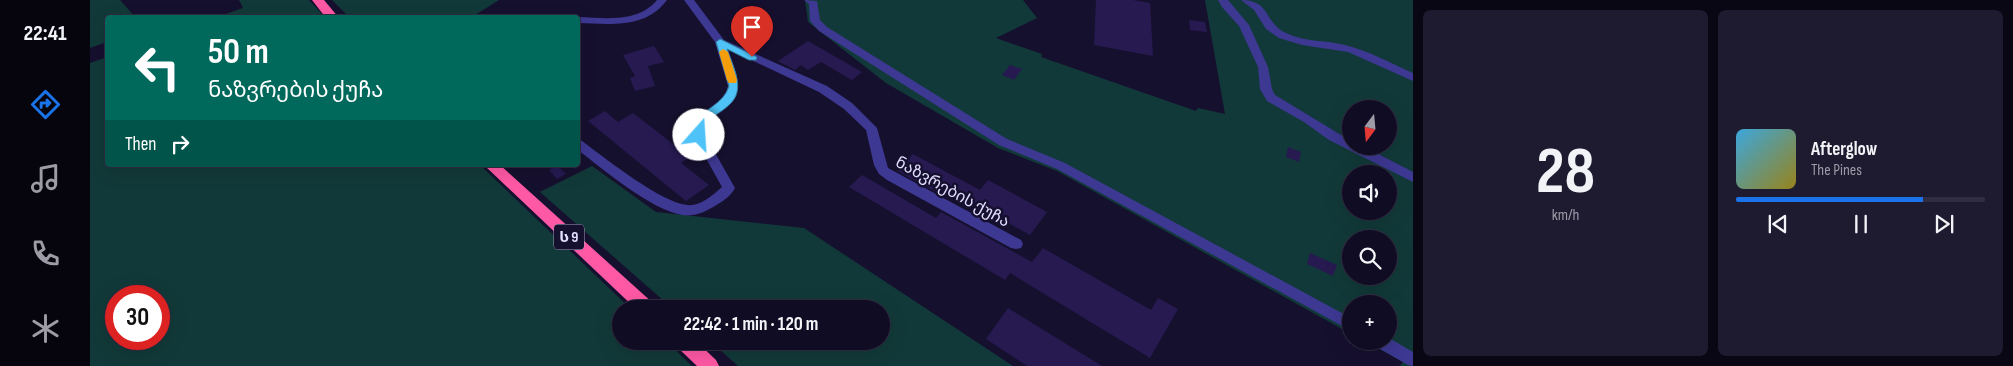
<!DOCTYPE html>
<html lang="en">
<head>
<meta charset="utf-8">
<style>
  body { margin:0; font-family:"Sofia Sans Condensed","Noto Sans Georgian",sans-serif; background:#1e1a30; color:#f1f3f6; height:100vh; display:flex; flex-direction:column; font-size:19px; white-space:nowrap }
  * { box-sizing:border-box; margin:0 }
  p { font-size:16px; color:#9c9ba6 }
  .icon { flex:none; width:28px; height:28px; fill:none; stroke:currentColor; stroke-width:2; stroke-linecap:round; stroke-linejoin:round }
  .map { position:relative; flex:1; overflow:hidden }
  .drawer { display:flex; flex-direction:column; gap:10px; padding:10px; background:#090713; width:600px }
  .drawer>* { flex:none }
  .banner { position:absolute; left:15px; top:15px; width:475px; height:152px; border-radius:5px; box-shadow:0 5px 20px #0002,0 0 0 1px #302c41; background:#00695c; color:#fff; overflow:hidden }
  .needle { width:32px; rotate:196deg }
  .buttons { position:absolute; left:1252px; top:100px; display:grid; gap:10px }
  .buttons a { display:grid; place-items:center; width:55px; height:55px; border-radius:50%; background:#100c23; box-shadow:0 5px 20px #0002,0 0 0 1px #302c41; font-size:25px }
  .speed { position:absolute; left:15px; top:285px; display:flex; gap:10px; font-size:25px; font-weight:700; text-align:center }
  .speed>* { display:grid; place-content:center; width:65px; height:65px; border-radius:50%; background:#100c23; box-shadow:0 5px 20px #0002,0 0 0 1px #302c41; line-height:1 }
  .speed .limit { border:8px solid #d22; background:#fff; color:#111 }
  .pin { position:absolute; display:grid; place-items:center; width:42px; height:42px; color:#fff; margin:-51px -21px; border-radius:50% 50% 50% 0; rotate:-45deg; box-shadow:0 0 5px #0007 }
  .pin .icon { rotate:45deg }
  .me { position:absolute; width:55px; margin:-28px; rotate:19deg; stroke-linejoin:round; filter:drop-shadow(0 0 4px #0008) }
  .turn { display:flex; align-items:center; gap:18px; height:105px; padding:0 20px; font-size:22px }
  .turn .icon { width:65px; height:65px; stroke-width:2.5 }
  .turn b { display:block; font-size:35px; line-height:42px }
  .then { display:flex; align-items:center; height:48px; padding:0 20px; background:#0003; gap:10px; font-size:19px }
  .drawer .card { flex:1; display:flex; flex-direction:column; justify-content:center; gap:8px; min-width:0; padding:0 18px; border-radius:8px; background:#1e1a30 }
  .drawer .dial { align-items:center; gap:0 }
  .dial b { font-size:65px; line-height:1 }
  .song { display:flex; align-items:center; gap:15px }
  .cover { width:60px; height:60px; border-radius:8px; background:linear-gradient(135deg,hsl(200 70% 55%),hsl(50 70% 35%)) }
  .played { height:5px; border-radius:2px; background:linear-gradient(90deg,#1a73e8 75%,#302c41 75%) }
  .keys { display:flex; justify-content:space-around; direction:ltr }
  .drawer .tiles { flex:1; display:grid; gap:10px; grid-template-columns:repeat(2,1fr) }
  .trip { position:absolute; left:522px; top:300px; width:278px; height:50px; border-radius:25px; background:#100c23; box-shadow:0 5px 20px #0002,0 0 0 1px #302c41; font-weight:700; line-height:50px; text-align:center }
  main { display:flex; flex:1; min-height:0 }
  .tabs { display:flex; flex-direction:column; width:90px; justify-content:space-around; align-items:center; background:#06050e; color:#9c9ba6 }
  .tabs .icon { width:35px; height:35px }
  .tabs .selected { color:#1a73e8 }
  .tabs b { font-size:22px; color:#f1f3f6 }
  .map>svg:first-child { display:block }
  .green { fill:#123939; fill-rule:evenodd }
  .building { fill:#261a51 }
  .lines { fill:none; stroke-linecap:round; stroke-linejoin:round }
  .minor { fill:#3d3891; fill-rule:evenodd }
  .highway { fill:#ff59a5; fill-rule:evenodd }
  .route { fill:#4fc3f7; stroke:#337fa1 }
  .slow { fill:#f59e0b }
  .labels { text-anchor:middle; stroke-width:5; stroke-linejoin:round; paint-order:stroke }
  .shield { fill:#16102f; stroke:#a5a0c1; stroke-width:1 }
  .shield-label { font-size:15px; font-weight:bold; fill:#e2deff }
  .street-label { font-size:16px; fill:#e2deff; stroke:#16102f }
</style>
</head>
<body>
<main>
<nav class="tabs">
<b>22:41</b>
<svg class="icon selected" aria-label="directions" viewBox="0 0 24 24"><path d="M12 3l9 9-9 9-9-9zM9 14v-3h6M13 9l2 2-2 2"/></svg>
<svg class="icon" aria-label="music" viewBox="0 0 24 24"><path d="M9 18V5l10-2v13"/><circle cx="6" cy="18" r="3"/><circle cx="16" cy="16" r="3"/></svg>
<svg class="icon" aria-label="phone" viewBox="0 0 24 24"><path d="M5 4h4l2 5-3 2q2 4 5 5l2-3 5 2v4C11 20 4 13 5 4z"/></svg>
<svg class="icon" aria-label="climate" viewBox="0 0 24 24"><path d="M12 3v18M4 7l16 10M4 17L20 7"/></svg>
</nav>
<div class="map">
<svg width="1323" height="366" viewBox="0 0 1323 366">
  <rect width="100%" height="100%" fill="#16102f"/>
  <g class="green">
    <polygon points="0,0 30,0 45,17 18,18 17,42 0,48"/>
    <polygon points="149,0 219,0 231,13 230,17 127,17 153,8"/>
    <polygon points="242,0 409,0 382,17 259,17"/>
    <path d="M715 0H933L947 18 906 38 952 54 951 57 1106 111 1108 108 1135 114 1115 0H1323V366H1310L1313 362 1275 341H1299V304H1261V334L967 171 908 148 796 83 718 22ZM1261 109H1299V146H1261ZM1261 174H1299V211H1261ZM1261 239H1299V276H1261Z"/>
    <path d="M17 57 18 165H390L541 309H531V341H576L602 366H0V63ZM69 296V339H26V296Z"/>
    <polygon points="502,166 566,212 714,228 923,366 648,366 620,341 791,341 791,309 583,309 450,192"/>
  </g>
  <g class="building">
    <polygon points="1006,0 1043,0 1060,3 1063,56 1004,45"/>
    <polygon points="1099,20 1115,22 1117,32 1100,30"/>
    <polygon points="718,41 772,72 762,80 731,62 718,70 711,65 705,70 688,61"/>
    <polygon points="564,46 574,62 558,66 565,86 545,91 540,78 545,76 533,55"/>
    <polygon points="920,65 932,69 924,80 912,75"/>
    <polygon points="515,111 528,122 543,113 600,157 591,163 619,185 596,201 498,121"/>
    <polygon points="1198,147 1211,152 1209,162 1196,157"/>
    <polygon points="823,154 890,190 898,180 957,212 940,235 853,187 848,193 807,171"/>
    <polygon points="467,165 476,174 467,179 459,170"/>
    <polygon points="772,175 846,218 851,212 942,262 953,248 1061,310 1068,298 1088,309 1060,358 920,273 915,280 759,187"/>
    <polygon points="1220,253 1247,265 1243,276 1217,264"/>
    <polygon points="918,308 1012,366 937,366 896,339"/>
  </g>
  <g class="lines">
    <g class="minor">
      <path d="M567 0H577C556 29 520 24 488 23V18H486L488 17C515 18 548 23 567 0Z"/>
      <path d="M594 0H604L634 40 737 86 762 103 787 128 798 168 931 240 933 244 931 248 926 249 921 248 797 180 789 174 784 165 776 130 754 109 729 92 638 49C643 67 656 89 640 104 632 113 621 117 612 126L615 135 645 188C641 196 633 201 625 206 615 212 604 217 592 215 560 209 514 170 488 150V140L492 141C514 157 577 208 602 205 613 204 624 194 632 187L603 135 600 125C611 109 634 105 638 86L625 42Z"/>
      <polygon points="714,0 727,1 730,20 737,27 917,139 975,163 1261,318 1261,331 967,169 909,145 729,31 720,21 719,4"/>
      <polygon points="1128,0 1138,0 1159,25 1178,67 1182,89 1185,95 1261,141 1261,146 1273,146 1323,172 1323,182 1239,140 1214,122 1177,101 1170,89 1168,67 1149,26 1132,7"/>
      <path d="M1151 0C1182 0 1173 24 1198 34 1216 42 1236 40 1255 45 1279 51 1300 63 1323 73V81L1258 52 1212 45 1189 38 1176 29 1164 10Z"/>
      <polygon points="1299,338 1323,352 1323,366 1318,365 1285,346 1283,341 1299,341"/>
    </g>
    <g class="highway">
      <polygon points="222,0 234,0 249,18 236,18"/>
      <polygon points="394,165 410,165 564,304 567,309 546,309"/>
      <polygon points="584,341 606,341 626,360 629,366 607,366 587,347"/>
    </g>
  </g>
  <path class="route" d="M630 39 667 57 666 60H659L637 49C643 67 656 89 640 104 631 113 620 117 612 126L614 135 609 138 605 137 601 125C611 110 634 105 639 86L626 42Z"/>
  <polygon class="slow" points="633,49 638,52 647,80 646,83 639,83 637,80 629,52"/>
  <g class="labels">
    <rect class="shield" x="464" y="224.5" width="30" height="25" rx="4"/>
    <g class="shield-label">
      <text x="479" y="242">ს 9</text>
    </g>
    <g class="street-label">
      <text transform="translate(863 191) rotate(29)" y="6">ნაზვრების ქუჩა</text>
    </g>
  </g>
</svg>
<div class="buttons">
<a><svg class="needle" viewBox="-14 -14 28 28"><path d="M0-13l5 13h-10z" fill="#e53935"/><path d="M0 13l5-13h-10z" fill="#9c9ba6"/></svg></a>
<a><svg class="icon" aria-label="sound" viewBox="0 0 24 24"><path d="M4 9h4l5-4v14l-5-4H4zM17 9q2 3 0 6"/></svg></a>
<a><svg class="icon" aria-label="search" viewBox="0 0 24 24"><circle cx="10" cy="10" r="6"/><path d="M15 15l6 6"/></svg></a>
<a>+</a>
</div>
<div class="speed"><div class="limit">30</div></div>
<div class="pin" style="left:662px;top:57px;background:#d93025"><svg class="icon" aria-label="arrive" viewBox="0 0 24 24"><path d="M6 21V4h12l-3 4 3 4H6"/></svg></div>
<svg class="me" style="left:609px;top:135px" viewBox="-20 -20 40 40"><circle r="19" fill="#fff"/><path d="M0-13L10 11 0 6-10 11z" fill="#4fc3f7"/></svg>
<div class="trip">22:42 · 1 min · 120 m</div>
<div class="banner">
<div class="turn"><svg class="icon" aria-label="left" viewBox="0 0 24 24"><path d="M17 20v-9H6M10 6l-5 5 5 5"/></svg><div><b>50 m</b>ნაზვრების ქუჩა</div></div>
<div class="then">Then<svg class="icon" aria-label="right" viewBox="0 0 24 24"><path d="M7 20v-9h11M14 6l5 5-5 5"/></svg></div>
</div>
</div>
<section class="drawer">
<div class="tiles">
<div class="card dial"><b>28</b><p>km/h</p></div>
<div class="card">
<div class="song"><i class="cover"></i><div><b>Afterglow</b><p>The Pines</p></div></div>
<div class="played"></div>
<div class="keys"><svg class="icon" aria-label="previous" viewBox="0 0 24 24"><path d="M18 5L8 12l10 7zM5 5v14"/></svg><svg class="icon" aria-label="pause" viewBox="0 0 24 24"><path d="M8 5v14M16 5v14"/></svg><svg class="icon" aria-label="next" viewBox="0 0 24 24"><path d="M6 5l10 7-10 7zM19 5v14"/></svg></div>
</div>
</div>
</section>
</main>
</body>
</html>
